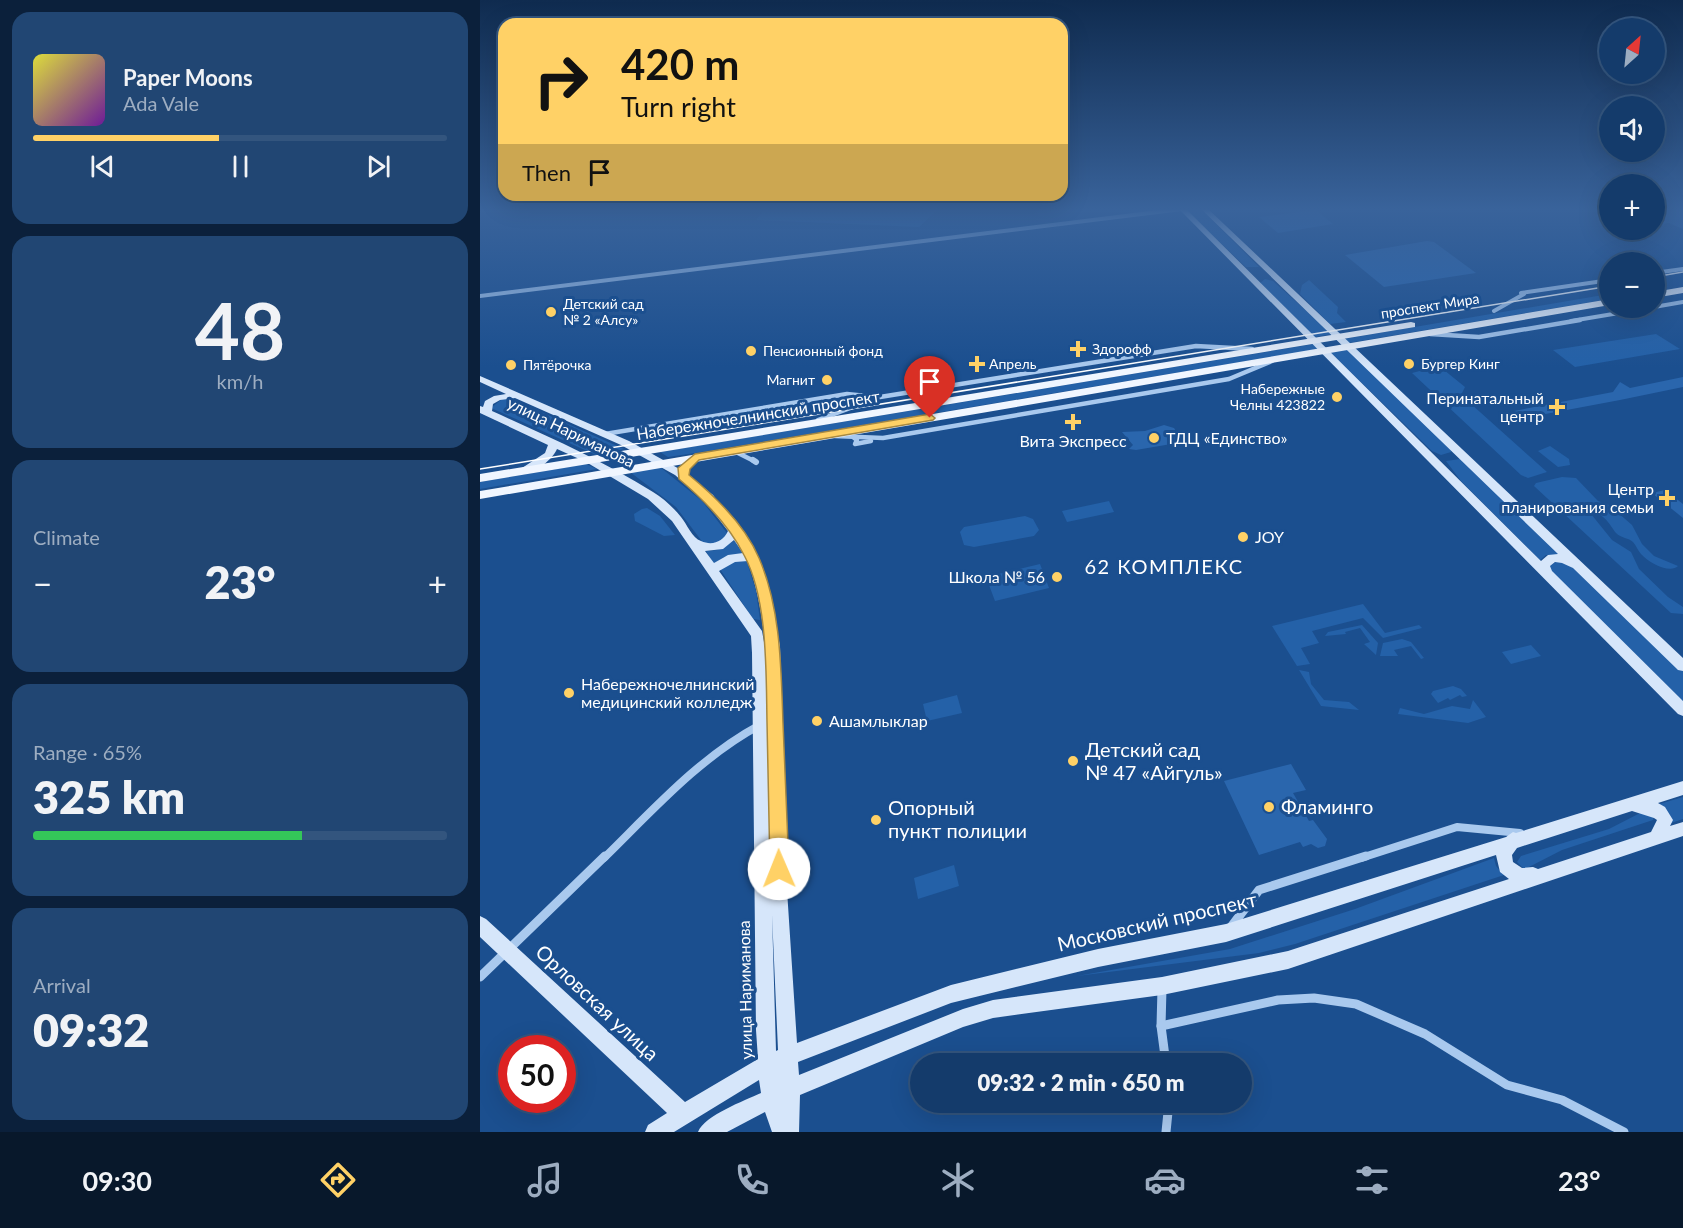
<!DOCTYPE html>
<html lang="en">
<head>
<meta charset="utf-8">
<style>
  body { margin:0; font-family:Lato,sans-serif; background:#214673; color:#f1f3f6; height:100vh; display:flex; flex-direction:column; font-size:22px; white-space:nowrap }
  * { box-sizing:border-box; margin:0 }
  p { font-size:20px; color:#9dadc1 }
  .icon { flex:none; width:33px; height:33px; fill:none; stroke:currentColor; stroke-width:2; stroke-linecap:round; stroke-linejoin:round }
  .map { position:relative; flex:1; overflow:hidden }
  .details { display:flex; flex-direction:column; gap:12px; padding:12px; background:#0b203b; width:480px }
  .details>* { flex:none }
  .guide { position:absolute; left:18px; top:18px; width:570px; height:183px; border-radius:18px; box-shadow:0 6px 24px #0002,0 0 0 2px #33557e; background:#ffd166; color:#111; overflow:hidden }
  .needle { width:39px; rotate:27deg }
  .buttons { position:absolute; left:1119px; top:18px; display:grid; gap:12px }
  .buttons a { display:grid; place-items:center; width:66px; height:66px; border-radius:50%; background:#143b6b; box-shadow:0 6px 24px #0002,0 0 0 2px #33557e; font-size:30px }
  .speed { position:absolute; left:18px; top:1035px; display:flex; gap:12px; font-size:30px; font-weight:700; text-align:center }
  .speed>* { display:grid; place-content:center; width:78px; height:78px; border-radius:50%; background:#143b6b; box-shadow:0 6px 24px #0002,0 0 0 2px #33557e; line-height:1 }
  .speed .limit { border:9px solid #d22; background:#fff; color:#111 }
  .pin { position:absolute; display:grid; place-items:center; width:51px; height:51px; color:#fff; margin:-62px -26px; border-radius:50% 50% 50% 0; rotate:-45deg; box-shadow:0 0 6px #0007 }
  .pin .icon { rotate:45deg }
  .me { position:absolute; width:66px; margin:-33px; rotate:359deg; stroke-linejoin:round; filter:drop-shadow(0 0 4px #0008) }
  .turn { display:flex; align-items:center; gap:21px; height:126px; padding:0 24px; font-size:27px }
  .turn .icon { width:78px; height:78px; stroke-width:2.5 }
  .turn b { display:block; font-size:42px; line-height:51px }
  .then { display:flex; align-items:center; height:57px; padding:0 24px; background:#0003; gap:12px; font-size:22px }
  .big { font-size:45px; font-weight:800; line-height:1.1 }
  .details .card { flex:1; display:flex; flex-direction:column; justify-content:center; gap:9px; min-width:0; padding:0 21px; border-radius:18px; background:#214673 }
  .details .dial { align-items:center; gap:0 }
  .dial b { font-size:78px; line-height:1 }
  .song { display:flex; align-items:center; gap:18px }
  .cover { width:72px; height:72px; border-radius:9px; background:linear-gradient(135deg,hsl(60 70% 55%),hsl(280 70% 35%)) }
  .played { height:6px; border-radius:3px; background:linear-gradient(90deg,#ffd166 45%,#33557e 45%) }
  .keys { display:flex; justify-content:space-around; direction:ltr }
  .heat { display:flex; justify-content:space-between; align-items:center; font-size:33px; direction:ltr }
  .charge { height:9px; border-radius:4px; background:linear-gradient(90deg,#34c759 65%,#33557e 0) }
  .trip { position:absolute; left:430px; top:1053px; width:342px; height:60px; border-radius:30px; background:#143b6b; box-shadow:0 6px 24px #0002,0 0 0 2px #33557e; font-weight:800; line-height:60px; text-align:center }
  .dock { display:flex; height:96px; justify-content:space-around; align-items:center; background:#08182b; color:#9dadc1 }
  .dock .icon { width:42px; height:42px }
  .dock .active { color:#ffd166 }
  .dock b { font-size:27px; color:#f1f3f6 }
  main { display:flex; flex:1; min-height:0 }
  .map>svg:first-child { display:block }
  .green { fill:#2461a8 }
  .building { fill:#2a66ad }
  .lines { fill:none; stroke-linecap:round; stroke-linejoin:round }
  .street-far4 { stroke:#a9c9ee; stroke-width:4 }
  .street-far3 { stroke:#a9c9ee; stroke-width:4.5 }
  .street-far2 { stroke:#a9c9ee; stroke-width:6 }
  .street-far1 { stroke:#a9c9ee; stroke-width:8 }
  .street { stroke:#a9c9ee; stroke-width:9 }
  .secondary { fill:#d6e6fa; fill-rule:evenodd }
  .primary { fill:#f0f6ff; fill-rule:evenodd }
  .tram { stroke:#fff; stroke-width:1.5 }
  .route { fill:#ffd166; stroke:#a68842; stroke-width:1.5 }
  .poi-dot { fill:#ffd166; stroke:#1b4f8f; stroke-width:2 }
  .labels { text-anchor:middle; stroke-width:6; stroke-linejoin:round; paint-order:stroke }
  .far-poi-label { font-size:14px; fill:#fff; stroke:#1b4f8f; text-anchor:start }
  .far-street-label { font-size:14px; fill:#fff; stroke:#1b4f8f }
  .poi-label { font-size:16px; fill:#fff; stroke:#1b4f8f; text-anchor:start }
  .street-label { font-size:16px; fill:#fff; stroke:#1b4f8f }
  .quarter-label { font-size:20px; letter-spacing:1.5px; fill:#fff; stroke:#1b4f8f }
  .near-poi-label { font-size:20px; fill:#fff; stroke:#1b4f8f; text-anchor:start }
  .near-street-label { font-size:20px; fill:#fff; stroke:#1b4f8f }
</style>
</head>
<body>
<main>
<section class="details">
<div class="card">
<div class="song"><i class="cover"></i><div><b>Paper Moons</b><p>Ada Vale</p></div></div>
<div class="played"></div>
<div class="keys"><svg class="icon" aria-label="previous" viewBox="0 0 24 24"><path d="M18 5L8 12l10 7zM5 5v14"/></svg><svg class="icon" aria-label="pause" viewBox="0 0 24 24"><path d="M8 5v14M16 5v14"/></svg><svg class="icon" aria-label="next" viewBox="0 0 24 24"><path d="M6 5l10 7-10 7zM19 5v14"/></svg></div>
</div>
<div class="card dial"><b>48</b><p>km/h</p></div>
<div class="card"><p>Climate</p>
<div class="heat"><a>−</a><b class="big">23°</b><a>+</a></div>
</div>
<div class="card"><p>Range · 65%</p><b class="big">325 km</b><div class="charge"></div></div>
<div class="card"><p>Arrival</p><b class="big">09:32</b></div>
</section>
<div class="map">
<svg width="1203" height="1132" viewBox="0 0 1203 1132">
  <rect width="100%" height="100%" fill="#1b4f8f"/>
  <g class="green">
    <polygon points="286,208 459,208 439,227 276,220"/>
    <polygon points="704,208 720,208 779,267 766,267"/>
    <polygon points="785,279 793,281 852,334 835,337 780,283"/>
    <polygon points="829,280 858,307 857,313 866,322 850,324 820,294 822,285"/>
    <polygon points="1129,294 1129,299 868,343 864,339"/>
    <polygon points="1176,334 1200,349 1095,367 1073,350"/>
    <polygon points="834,344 839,349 215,453 188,457 180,452"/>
    <polygon points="867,349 971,449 971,452 961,455 952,451 850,352"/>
    <polygon points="955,367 964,370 985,387 981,395 1067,472 1048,478 1041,475 932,373"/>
    <polygon points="22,399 32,399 144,449 116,455 11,408"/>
    <polygon points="1070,446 1089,459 1090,465 1078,467 1058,451"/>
    <polygon points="980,459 1082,555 1066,555 1060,560 981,481 966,461"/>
    <polygon points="106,464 117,469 0,489 0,482"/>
    <polygon points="180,467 222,501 247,533 246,538 237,544 224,544 196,507 150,472"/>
    <path d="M1082 477 1096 478 1118 501 1129 505 1152 525 1162 544 1174 556 1198 566C1190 574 1169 563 1161 554 1158 551 1156 545 1153 542 1149 538 1141 538 1136 533 1129 524 1124 512 1111 514L1132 540 1151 552 1159 569 1188 597 1203 607V614L1191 613 1054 486 1056 483Z"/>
    <polygon points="629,501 634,512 587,522 582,511"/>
    <polygon points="162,509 167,508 180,516 195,535 184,536 155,521 154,514"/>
    <polygon points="545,516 553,519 559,530 554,536 494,547 484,545 480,532 484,527"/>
    <polygon points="256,540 264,553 244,557 233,564 226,551 237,550"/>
    <polygon points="266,559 276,591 280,620 273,619 240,569 256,560"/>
    <polygon points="1077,561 1094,567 1203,671 1203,704 1071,572 1070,566"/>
    <polygon points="560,564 569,588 515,601 506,577"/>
    <polygon points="883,604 905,633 939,625 942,628 903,638 883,618 832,631 839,643 821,648 830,664 817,666 792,626"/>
    <polygon points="882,625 898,643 896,655 884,644 890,642 880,628 865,632 866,634 845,636 848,632"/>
    <polygon points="922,639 931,642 944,658 941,659 931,646 914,650 918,656 900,656 903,643"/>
    <polygon points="1051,645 1061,656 1031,664 1022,652"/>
    <polygon points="819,670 829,672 831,684 844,700 869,702 879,710 841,706"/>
    <polygon points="973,686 981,689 987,696 982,697 980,695 970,700 968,698 958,703 951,694 953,691"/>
    <polygon points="477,695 482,713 447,721 443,704"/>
    <polygon points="993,700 1006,717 988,723 918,714 920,708 944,714 972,706 990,709"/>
    <polygon points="1203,797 1203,819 1191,823 1176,805"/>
    <polygon points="1164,811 1174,817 1173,820 1082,850 1047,868 1043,868 1037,862 1041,856 1129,829"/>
    <polygon points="1014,858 1016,866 1024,875 815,944 779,953 597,976 750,949 875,909"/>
    <polygon points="474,865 479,886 438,899 434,878"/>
  </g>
  <g class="building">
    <polygon points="1203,209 1203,229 1189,223 1174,225 1174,213"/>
    <polygon points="836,210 853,224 798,233 779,217"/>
    <polygon points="947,241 954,242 996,273 904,287 865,255"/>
    <polygon points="470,365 473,372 467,373 468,376 451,378 448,369"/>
    <polygon points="1203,377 1203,387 1140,400 1039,419 1034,411 1133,392 1140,382 1150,388"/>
    <polygon points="684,425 694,428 703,442 656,450 649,449 653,445 642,432 665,431"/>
    <polygon points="1185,490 1203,504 1203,518 1172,493"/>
    <polygon points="811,764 826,790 813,793 829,821 833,820 847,839 845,846 838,848 831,844 823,847 820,842 779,855 744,781"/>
  </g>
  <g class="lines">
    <g class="street-far4">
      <polyline points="34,208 37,208"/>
      <polyline points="1174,273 1203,269"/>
      <polyline points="0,296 702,209"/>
      <polyline points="1174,307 1203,302"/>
      <polyline points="1014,311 1044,294 1041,293 1130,280"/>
      <polyline points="1091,321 1169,308"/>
    </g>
    <g class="street-far3">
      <polyline points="950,334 999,337 1100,320"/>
      <polyline points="338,420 400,397 716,346 772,349"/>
      <polyline points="125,434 367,394 396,397"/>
      <polyline points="355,436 403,438 749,379 792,361"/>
      <polyline points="374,438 377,440 375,444 391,441"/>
      <polyline points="254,451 276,462"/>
    </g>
    <polyline class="street-far2" points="273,460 276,462"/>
    <g class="street-far1">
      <path d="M124 858C172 811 220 757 280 725"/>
      <polyline points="881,858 977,827 1040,833"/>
    </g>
    <g class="street">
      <polyline points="751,927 779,890 886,856"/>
      <polyline points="0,977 125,856"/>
      <polyline points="682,989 681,1026 686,1064"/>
      <polyline points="681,1026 798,1000 834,998 876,1004 945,1034 1027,1085 1082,1100 1144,1132"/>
      <polyline points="686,1132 689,1102"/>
    </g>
    <g class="secondary">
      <polygon points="698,208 705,208 1061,561 1068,555 1078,554 720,208 727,208 1203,658 1203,671 1198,670 1093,568 1082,563 1075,562 1070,566 1072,571 1203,701 1203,716 1198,714"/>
      <path d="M0 376 149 441 203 471 233 495 255 526H258L278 556 288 585 300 646 307 890 317 1043 471 985 618 949 746 924 1026 837 1033 832 1036 833 1203 781V795L1178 803 1185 807 1193 820 1190 826 1203 822V836L808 969 682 995 513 1018 483 1027 320 1095 319 1132H292L285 1112 247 1132H218C225 1115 264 1101 281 1093L279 1080 194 1132H165L168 1125 187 1113 0 937V916L6 919 205 1102 278 1059 276 1030 272 653 271 636 192 521 168 499 106 462 77 449C72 460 55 474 42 472L41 470 42 468 65 453 68 445 0 413V406L3 407 5 401 14 396 26 394 0 382ZM35 398 141 445 195 475 225 501 248 531C243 542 232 546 221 541 212 538 207 524 201 517 194 508 183 498 173 492 122 460 67 436 12 411L13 404 20 400ZM254 540 263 553 248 555 234 563 225 551 243 549ZM268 561C293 635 288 715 289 793L286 653 282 631 239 571 255 562ZM1152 811 1174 818 1177 820 1171 832 1058 869 1053 867 1042 868 1033 862 1032 855 1037 848ZM1016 855 1020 872 1029 879 808 951 682 977 513 1000 483 1009 319 1075 318 1062 471 1003 618 967 746 942ZM292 915 298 1050 296 1051Z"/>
    </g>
    <g class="primary">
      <polygon points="1203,287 1203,293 1174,298 1174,292"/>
      <polygon points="1130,299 1130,305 0,499 0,491"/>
      <polygon points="931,322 935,323 935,327 0,482 0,474"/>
    </g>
    <g class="tram">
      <polyline points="1174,277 1203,272"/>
      <polyline points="0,469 1130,286"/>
    </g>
  </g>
  <linearGradient id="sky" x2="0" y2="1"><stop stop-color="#0f2b4f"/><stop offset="0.57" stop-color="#39639b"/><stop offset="1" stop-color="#39639b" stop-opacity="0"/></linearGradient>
  <rect width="1203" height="367" fill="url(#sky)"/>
  <path class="route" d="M450 414 455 418 453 420 219 460 210 469 209 475C236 497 265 525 279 558 301 609 301 668 303 723 305 772 307 820 309 869L306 875 299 878 293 875 290 869C289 820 288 771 287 722 286 673 288 599 264 555 249 525 224 500 199 479L198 468 215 454Z"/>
  <g class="poi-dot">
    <circle cx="71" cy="312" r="6"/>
    <path d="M595 340h6v6h6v6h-6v6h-6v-6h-6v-6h6z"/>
    <circle cx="271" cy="351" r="6"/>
    <path d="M494 355h6v6h6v6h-6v6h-6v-6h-6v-6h6z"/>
    <circle cx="929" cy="364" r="6"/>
    <circle cx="31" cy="365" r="6"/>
    <circle cx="347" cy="380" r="6"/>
    <circle cx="857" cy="397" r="6"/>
    <path d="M1074 398h6v6h6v6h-6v6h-6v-6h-6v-6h6z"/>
    <path d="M590 413h6v6h6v6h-6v6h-6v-6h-6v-6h6z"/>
    <circle cx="674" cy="438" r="6"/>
    <path d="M1184 489h6v6h6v6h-6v6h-6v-6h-6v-6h6z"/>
    <circle cx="763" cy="537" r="6"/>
    <circle cx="577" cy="577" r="6"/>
    <circle cx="89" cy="693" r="6"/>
    <circle cx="337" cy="721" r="6"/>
    <circle cx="593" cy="761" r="6"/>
    <circle cx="789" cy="807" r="6"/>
    <circle cx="396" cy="820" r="6"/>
  </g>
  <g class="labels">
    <g class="far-poi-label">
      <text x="83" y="309">Детский сад<tspan x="83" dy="16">№ 2 «Алсу»</tspan></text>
      <text x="612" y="354">Здорофф</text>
      <text x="283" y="356">Пенсионный фонд</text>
      <text x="509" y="369">Апрель</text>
      <text x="941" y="369">Бургер Кинг</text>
      <text x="43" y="370">Пятёрочка</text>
      <text x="335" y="385" text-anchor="end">Магнит</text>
      <text x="845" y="394" text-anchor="end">Набережные<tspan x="845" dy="16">Челны 423822</tspan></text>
    </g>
    <g class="far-street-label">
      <text transform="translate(950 306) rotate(-9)" y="5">проспект Мира</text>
    </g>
    <g class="poi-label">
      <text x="1064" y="404" text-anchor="end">Перинатальный<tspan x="1064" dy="18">центр</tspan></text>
      <text x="686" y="444">ТДЦ «Единство»</text>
      <text x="593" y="447" text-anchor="middle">Вита Экспресс</text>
      <text x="1174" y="495" text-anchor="end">Центр<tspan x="1174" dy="18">планирования семьи</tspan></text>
      <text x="775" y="543">JOY</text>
      <text x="565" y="583" text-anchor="end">Школа № 56</text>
      <text x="101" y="690">Набережночелнинский<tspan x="101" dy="18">медицинский колледж</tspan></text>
      <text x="349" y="727">Ашамлыклар</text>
    </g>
    <g class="street-label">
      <text transform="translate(278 415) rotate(-9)" y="6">Набережночелнинский проспект</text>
      <text transform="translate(91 432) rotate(26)" y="6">улица Нариманова</text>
      <text transform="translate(265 990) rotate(-91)" y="6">улица Нариманова</text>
    </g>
    <g class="quarter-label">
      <text x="684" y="574">62 КОМПЛЕКС</text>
    </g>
    <g class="near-poi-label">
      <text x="605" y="757">Детский сад<tspan x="605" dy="23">№ 47 «Айгуль»</tspan></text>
      <text x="801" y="814">Фламинго</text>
      <text x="408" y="815">Опорный<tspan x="408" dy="23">пункт полиции</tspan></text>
    </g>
    <g class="near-street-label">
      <text transform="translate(677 922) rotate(-13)" y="7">Московский проспект</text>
      <text transform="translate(117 1003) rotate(43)" y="7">Орловская улица</text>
    </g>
  </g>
</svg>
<div class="buttons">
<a><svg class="needle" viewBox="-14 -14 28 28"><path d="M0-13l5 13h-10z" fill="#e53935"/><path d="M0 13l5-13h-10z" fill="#9dadc1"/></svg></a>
<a><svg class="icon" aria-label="sound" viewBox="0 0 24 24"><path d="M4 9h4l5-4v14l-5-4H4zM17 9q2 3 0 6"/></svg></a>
<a>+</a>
<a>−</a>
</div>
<div class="speed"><div class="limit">50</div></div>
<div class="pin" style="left:450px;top:418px;background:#d93025"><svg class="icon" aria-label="arrive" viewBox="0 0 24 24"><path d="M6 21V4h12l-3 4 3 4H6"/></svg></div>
<svg class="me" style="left:299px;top:869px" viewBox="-20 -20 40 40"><circle r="19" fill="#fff"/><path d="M0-13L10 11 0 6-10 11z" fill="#ffd166"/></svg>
<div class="trip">09:32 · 2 min · 650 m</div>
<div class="guide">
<div class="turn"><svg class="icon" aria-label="right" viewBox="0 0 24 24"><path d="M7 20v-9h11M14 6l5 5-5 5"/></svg><div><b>420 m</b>Turn right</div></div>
<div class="then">Then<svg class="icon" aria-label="arrive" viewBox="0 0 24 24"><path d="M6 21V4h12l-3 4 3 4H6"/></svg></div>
</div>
</div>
</main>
<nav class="dock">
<b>09:30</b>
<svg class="icon active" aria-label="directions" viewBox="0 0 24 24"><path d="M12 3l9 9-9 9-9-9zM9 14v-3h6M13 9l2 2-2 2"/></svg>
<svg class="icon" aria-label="music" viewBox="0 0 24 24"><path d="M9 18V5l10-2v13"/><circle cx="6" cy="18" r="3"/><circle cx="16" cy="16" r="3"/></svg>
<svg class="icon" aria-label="phone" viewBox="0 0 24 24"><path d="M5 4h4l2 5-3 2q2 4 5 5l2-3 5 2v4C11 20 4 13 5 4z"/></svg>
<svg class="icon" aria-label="climate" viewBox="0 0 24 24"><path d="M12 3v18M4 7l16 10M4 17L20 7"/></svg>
<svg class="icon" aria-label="car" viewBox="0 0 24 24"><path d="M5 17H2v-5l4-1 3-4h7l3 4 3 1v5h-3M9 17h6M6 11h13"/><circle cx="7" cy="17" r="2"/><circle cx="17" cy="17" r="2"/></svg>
<svg class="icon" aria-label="filters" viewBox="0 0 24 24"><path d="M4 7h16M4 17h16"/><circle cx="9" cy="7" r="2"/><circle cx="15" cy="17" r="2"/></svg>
<b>23°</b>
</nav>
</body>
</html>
